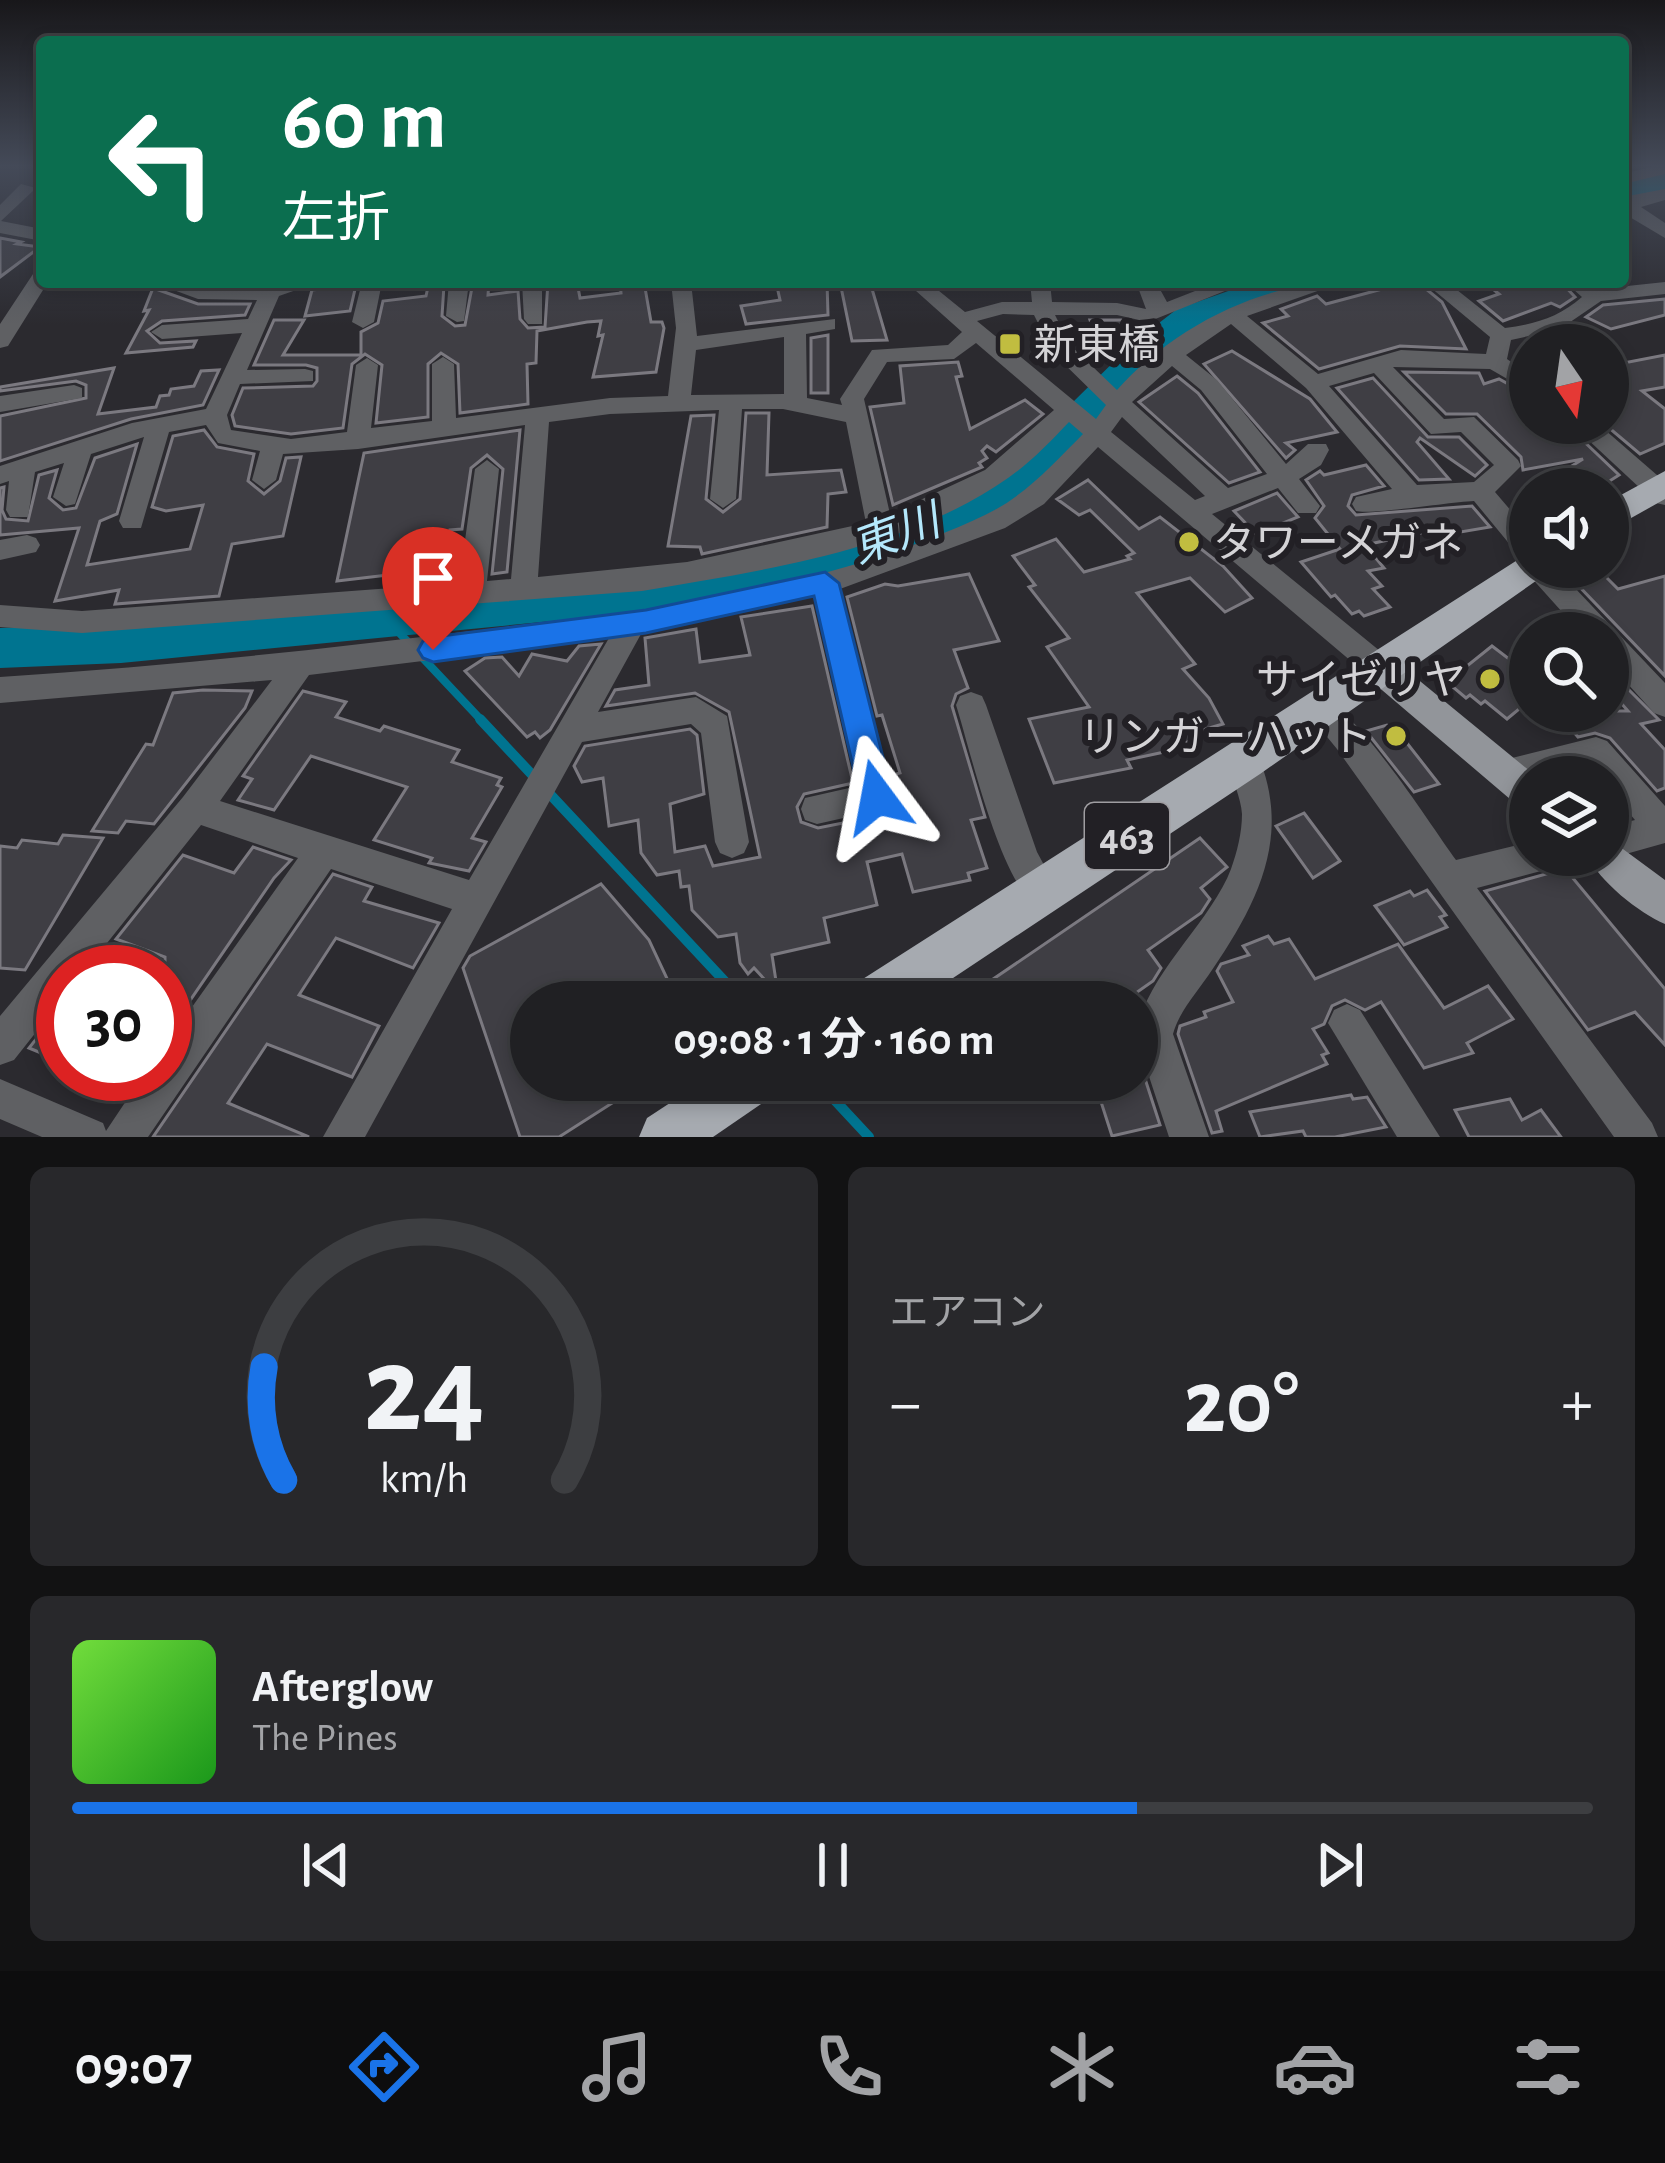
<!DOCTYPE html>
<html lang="ja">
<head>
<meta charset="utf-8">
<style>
  body { margin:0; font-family:"Alegreya Sans","Noto Sans JP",sans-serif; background:#28282b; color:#f1f3f6; height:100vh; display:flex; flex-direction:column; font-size:45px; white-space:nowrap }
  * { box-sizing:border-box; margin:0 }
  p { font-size:39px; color:#a2a3a6 }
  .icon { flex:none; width:66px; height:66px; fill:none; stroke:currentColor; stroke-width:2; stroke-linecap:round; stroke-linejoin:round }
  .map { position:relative; height:1137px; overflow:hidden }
  .sheet { display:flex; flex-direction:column; gap:30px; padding:30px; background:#121213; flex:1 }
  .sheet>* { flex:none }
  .top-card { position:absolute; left:36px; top:36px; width:1593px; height:252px; border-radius:12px; box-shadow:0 6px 18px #0003,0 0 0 3px #3d3e41; background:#0b6e4f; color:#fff; overflow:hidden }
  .needle { width:78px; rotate:167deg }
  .tools { position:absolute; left:1509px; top:324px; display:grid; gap:24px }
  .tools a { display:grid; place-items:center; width:120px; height:120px; border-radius:50%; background:#202023; box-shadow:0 6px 18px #0003,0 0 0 3px #3d3e41; font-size:60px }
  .speed { position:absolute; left:36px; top:945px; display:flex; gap:24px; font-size:60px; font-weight:700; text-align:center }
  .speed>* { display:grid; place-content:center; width:156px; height:156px; border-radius:50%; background:#202023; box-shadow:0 6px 18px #0003,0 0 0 3px #3d3e41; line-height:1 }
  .speed .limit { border:18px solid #d22; background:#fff; color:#111 }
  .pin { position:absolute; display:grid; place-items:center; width:102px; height:102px; color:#fff; margin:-123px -51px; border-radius:50% 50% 50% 0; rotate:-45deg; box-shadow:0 0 12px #0007 }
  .pin .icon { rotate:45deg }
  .me { position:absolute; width:132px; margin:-66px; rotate:347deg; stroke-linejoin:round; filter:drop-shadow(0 0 9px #0008) }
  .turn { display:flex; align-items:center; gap:42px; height:252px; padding:0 48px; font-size:54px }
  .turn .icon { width:156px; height:156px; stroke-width:2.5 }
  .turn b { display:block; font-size:84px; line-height:102px }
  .big { font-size:90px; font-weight:700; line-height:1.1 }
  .sheet .card { flex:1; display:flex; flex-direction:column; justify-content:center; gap:18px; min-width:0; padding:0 42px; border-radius:18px; background:#28282b }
  .sheet .dial { align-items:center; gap:0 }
  .dial svg { height:312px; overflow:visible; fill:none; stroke:#3d3e41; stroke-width:7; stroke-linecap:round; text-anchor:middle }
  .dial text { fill:#f1f3f6; stroke:none }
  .song { display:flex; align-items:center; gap:36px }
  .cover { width:144px; height:144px; border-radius:18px; background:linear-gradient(135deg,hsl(100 70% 55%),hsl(120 70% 35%)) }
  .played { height:12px; border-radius:6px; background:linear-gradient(90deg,#1a73e8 70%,#3d3e41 70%) }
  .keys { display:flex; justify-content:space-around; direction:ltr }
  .heat { display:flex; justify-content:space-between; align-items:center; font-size:66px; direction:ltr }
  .sheet .tiles { flex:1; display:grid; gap:30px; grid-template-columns:1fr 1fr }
  .card:last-child { grid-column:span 2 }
  .trip { position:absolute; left:510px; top:981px; width:648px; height:120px; border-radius:60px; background:#202023; box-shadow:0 6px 18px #0003,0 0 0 3px #3d3e41; font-weight:700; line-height:120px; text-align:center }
  .tab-bar { display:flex; height:192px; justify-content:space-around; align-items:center; background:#0d0d0e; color:#a2a3a6 }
  .tab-bar .icon { width:84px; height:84px }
  .tab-bar .on { color:#1a73e8 }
  .tab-bar b { font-size:54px; color:#f1f3f6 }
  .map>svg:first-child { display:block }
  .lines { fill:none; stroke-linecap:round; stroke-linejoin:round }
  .stream-far1 { stroke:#007490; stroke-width:8 }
  .stream { stroke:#007490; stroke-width:10 }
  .river { fill:#007490; fill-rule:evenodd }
  .building { fill:#3f3e44; stroke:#7b7980; stroke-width:3 }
  .minor { fill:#5f6063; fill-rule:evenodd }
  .major { fill:#92959a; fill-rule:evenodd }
  .highway { fill:#a6aab0; fill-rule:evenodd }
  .route { fill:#1a73e8; stroke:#114b97; stroke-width:3 }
  .poi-dot { fill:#c1bd40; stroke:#222025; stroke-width:4.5 }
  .labels { text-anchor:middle; stroke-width:12; stroke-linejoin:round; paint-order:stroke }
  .shield { fill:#222025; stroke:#9f9da1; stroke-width:3 }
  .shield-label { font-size:39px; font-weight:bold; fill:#d4d3d6 }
  .poi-label { font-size:42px; fill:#d4d3d6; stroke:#222025; text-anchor:start }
  .water-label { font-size:45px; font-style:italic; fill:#b4e8fc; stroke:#222025 }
</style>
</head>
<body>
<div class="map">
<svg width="1665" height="1137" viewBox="0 0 1665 1137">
  <rect width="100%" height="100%" fill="#2b2a2f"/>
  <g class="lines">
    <g class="stream-far1">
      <polyline points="386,619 410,644"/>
      <polyline points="420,655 483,722"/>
    </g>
    <g class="stream">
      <polyline points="480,719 537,780"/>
      <polyline points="547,791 744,1002"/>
      <polyline points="816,1080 869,1137"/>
    </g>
    <g class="river">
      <polygon points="1665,172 1665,190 1623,201 1623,183"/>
      <polygon points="1254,282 1303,282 1298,289 1201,325 1158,360 1042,482 1013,501 960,529 787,589 614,615 121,663 0,668 0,628 121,623 614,579 787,553 930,507 983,479 1012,462 1132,344 1177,309"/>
    </g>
  </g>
  <g class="building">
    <polygon points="0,238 21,242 17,244 40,247 0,277"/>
    <polygon points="473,282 489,282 488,295 518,291 520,319 528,328 545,327 548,282 577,282 580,298 621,293 620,282 644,282 651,322 662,322 664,328 656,372 593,377 603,335 598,336 601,321 587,322 537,331 536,363 527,364 528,404 460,413 458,364 441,353 428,364 428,417 376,423 382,365 365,354 352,364 343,428 291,434 235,426 232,415 243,388 313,386 317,381 317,368 306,365 254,365 274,320 304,320 283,355 361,355 361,332 378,323 383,301 426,296 428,287 444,285 442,316 455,326 465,325"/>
    <polygon points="776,282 827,282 828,315 746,324 741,306 780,300"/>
    <polygon points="840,282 870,282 887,340 852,341"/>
    <polygon points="1527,282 1561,282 1575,297 1560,307 1551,303 1503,321 1479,301 1499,294 1494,290"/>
    <polygon points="1401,284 1420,284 1442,302 1466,349 1400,346 1319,369 1263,323 1288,316 1281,309 1317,296 1326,304"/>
    <polygon points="356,285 350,311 305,316 312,290"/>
    <polygon points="153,288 198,304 250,304 245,315 162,321 147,331 160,343 196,341 193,347 126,353 149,310 144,311"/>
    <polygon points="1665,299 1665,315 1611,329 1586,317 1603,305"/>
    <polygon points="1090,320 1121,320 1145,355 1095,363 1072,339 1096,336"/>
    <polygon points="828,335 828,393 811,393 811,338"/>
    <polygon points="1232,351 1310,399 1337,432 1286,443 1295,450 1286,458 1204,364"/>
    <polygon points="1665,355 1665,387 1642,391 1665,409 1665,443 1640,454 1608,427 1608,366"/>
    <polygon points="958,362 962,376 956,377 970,429 1025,400 1043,414 996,452 987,446 982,451 987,458 979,463 982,467 893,505 870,407 904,403 900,366"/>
    <polygon points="114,368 98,414 156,407 160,396 169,395 171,389 194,386 201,371 219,370 203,405 131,419 0,461 0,416 86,398 86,385 76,381 0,391 0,387"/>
    <polygon points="1404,372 1479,373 1484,384 1499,379 1530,396 1530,423 1550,423 1565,437 1576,434 1619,475 1597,489 1535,489 1583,459 1523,470 1521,457 1477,414 1446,414"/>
    <polygon points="1177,376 1198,393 1260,472 1229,483 1139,402"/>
    <polygon points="1373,378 1428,437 1459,437 1487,465 1475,476 1420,438 1417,442 1449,479 1419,480 1337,388"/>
    <polygon points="746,413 769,413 767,475 841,470 846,492 828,494 827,527 702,554 700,547 668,546 691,416 714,415 706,499 723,512 740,499"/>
    <polygon points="204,430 217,447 254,454 248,481 264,494 280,481 286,458 301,457 283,536 232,544 219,596 115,604 119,590 55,601 79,528 0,535 0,488 4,487 2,510 6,519 28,521 39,475 57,470 49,498 63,510 76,508 95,458 137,444 117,514 100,521 87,565 190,549 203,505 166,511 152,507 173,436"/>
    <polygon points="520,430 507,572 492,574 503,469 487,455 471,468 462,529 450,530 445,580 403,583 405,573 337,581 364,453"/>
    <polygon points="1366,465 1384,486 1352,495 1348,506 1356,515 1472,506 1490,527 1449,534 1444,528 1365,545 1384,568 1368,571 1382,586 1373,589 1390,607 1364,616 1359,611 1352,614 1335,595 1331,597 1301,562 1340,549 1315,518 1324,506 1306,480 1320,471 1324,475"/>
    <polygon points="1088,480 1139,529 1160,517 1223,566 1252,598 1225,612 1190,578 1137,593 1195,664 1183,669 1209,698 1223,724 1205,729 1178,749 1127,760 1131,768 1054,783 1029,719 1089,707 1047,647 1069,638 1029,587 1035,585 1013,556 1056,539 1084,572 1130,559 1127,556 1134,553 1090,510 1079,515 1057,499"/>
    <polygon points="1277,493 1298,517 1256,534 1234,511"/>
    <polygon points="1602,573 1618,589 1665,576 1665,676 1573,580"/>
    <polygon points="969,574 999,641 954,650 968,688 956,694 952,706 985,817 971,820 987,868 968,873 970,880 913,892 902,854 867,862 877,905 824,918 829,942 772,955 778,994 754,968 748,974 740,963 736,934 718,937 692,910 689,886 681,887 679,871 657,875 641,853 638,820 609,826 603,778 582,782 574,766 585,746 690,729 697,735 704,794 670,804 675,852 705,846 713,866 760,857 729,712 695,693 606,706 615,690 649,685 645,638 696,629 700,662 750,655 741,617 812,606 853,783 804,794 797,807 801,822 818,828 843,823 846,832 894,822 899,820 892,775 900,773 882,715 877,716 847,597 885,584 898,586"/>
    <polygon points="601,644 550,730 540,738 535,732 527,737 465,671 485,658 502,657 519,676 532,654 567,661 579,646"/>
    <polygon points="1492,646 1530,675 1530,700 1507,719 1485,701 1481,704 1470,695 1466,698 1447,682"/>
    <polygon points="1608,669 1659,720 1641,724 1665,750 1665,788 1657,791 1610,738 1595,733 1578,737 1556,711 1628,711 1608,688"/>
    <polygon points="203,690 252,691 245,708 154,824 126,821 118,833 92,831 146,744 153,745 173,693"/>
    <polygon points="303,691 346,702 336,717 380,731 384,726 459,750 452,762 501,778 497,785 502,787 472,838 486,842 469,871 429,863 432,858 374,840 407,787 311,756 274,810 238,800 252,779 243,776"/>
    <polygon points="1387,725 1396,729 1439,784 1414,792 1366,731"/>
    <polygon points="1304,813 1340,861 1313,878 1276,826"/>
    <polygon points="63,835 103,838 25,970 0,968 0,846 17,848 22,840 58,844"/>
    <polygon points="1200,838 1227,867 1201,888 1210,899 1201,913 1148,950 1161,968 1153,981 1123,1002 983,1002 980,988"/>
    <polygon points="253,847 291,860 274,878 165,1037 165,957 116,939 183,855 234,873"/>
    <polygon points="1562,865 1665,989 1665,1045 1635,1012 1588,1030 1485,891 1557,871"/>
    <polygon points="333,874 372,887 364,901 439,923 413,968 336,938 299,995 379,1026 352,1077 267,1044 228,1103 309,1137 153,1137"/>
    <polygon points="601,884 649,940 678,1002 531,1002 531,1080 609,1080 617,1100 559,1137 520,1137 463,968 470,956"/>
    <polygon points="1427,890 1446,915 1440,917 1447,927 1404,945 1375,906 1410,891 1414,896"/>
    <polygon points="1268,936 1274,944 1289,939 1315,979 1398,944 1444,1008 1488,986 1513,1019 1467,1043 1473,1053 1424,1068 1381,1002 1365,1010 1345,1000 1332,1006 1324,1024 1313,1029 1328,1053 1322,1055 1327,1064 1216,1111 1222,1131 1212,1133 1178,1034 1180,1026 1206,1017 1204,1012 1233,1002 1217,971 1221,964 1249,955 1243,946"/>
    <polygon points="63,1005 63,1062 29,1048"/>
    <polygon points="1137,1054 1160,1125 1112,1136 1094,1080 1137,1080"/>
    <polygon points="1351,1095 1353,1099 1367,1097 1386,1127 1335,1137 1306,1137 1303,1131 1260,1137 1250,1112"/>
    <polygon points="1510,1099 1522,1120 1541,1110 1561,1137 1469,1137 1455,1110"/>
  </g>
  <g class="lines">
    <g class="minor">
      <polygon points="1655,166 1665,166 1665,174 1623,184 1623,174"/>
      <polygon points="21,184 36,188 1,221 42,229 42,241 0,233 0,205"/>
      <polygon points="1665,189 1665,200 1641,207 1665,223 1665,238 1623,213 1623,197"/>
      <polygon points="42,269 42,282 48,282 8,346 0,348 0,324 35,271"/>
      <path d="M152 282 236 289 319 282 279 296 247 370 305 369 313 371V381L240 384 227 415 231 430 291 439 347 432 356 365 367 358 378 365 371 428 432 421V364L443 357 454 364 456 418 610 398 668 396 676 328 671 282H691L697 336 835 319V329L806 334 807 398 842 405 840 399 872 350 948 345 962 332 906 282H928L965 312 1002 302H1032L1030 282H1050L1052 302 1117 303 1146 309 1136 282H1156L1167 302 1218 282H1247L1148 322 1117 315H1055L1070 345 1117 390C1171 329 1261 282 1343 282L1247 316 1318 374 1401 350 1486 354 1490 337 1424 282H1447L1505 328C1536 324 1559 317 1582 297L1565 282H1588L1599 289 1665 282V294L1601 301 1560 329 1511 340 1507 359 1530 375V392L1490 369 1393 367 1444 419 1474 417 1518 460 1521 466 1495 492 1530 533V567H1555L1665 683V717L1654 713 1608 662V633H1581L1528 574 1525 567 1528 561 1521 558 1474 501C1450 502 1371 515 1356 511L1352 504 1356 497 1392 489 1306 388 1231 324 1186 355 1217 380 1286 464 1308 444H1326L1329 450 1321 465 1299 479 1320 506 1316 513H1298L1278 488 1212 514 1391 660 1396 669 1391 678 1381 681 1371 678 1098 447 1044 504 1005 528 840 589 893 797 888 808 817 824 805 820 801 809 805 798 858 786 814 596 641 634 598 712 696 697 727 716 749 842 744 853 732 858 720 853 715 842 701 733 691 724 582 742 365 1137H323L452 909 331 869 148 1137H42L0 1119V1079L103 1123 106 1131 144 1074H165V1045L298 858 201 825 84 972H63V998L14 1060 0 1065V1016L183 797 272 680 0 703V677C155 667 308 651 463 632 640 612 822 592 985 515 1025 496 1053 464 1083 434L1069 422C1050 442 1031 462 1008 478 904 551 764 570 642 591L82 633 0 627V605L82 611 459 583 475 469 487 460 499 469 487 581 511 579 525 425 358 449 283 454 276 480 264 489 252 480 260 451 218 443 206 425 169 432 141 528H123L119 521 144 437 91 454 75 504 66 506 53 497 64 463 35 472 28 517H10L6 510 9 481 0 484V466L132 423 206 409 242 333 162 339 151 332 162 325 248 319 257 300 198 299ZM1003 314 1034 315 1053 353 1106 405 1096 419 977 321ZM784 337V394L691 395 696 350ZM976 343 1054 410 985 470 890 514 864 399 887 362 954 359ZM1172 366 1201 390 1267 474 1228 488 1132 402ZM1374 373 1431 434 1461 432 1494 465 1474 482 1417 485 1329 386ZM742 409H783L846 422 866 523 687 562 538 577 549 422 610 414 719 410 710 499 723 508 736 499ZM1122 417 1205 496 1195 500 1111 432ZM609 638 469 880 220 801 309 675Z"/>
      <polygon points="362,282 382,282 374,322 363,328 352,322"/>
      <polygon points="449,282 469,282 464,321 457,322 446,316"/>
      <polygon points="522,282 542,282 542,324 528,324 524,319"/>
      <polygon points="74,385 82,388 82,398 0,412 0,396"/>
      <polygon points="1570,423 1597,423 1665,482 1665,505 1656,503"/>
      <polygon points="27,535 36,538 40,545 36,552 0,560 0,540"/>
      <path d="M971 692 982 696 986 705 1037 852 1058 891 1053 903 1041 908C1002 892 970 748 956 705L960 696Z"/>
      <path d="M1320 697C1358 710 1429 823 1456 860L1530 842V855H1561L1556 867 1477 888 1652 1123 1658 1137H1614L1337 749 1305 710 1309 701Z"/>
      <polygon points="1596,737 1607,741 1665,806 1665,843 1608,859 1598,855 1608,855 1608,827 1635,820 1608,788 1608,777 1599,777 1590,767 1551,777 1530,777 1530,783 1508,789 1497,784 1492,774 1497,764 1508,759"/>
      <path d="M1245 747 1256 751C1293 833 1259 901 1212 970 1199 990 1179 1011 1173 1034L1209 1137H1169L1137 1040C1137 983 1210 925 1231 869 1237 852 1242 833 1242 814 1241 793 1225 770 1234 751Z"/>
      <polygon points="1347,1004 1360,1010 1440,1137 1397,1137 1328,1023 1334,1010"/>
    </g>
    <g class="major">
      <polygon points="1381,655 1393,659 1537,777 1530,777 1530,810 1517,805 1369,679 1365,669 1369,659"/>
      <path d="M1608 838 1665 880V924C1639 913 1599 881 1587 855H1608Z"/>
    </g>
    <g class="highway">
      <polygon points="1665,471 1665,499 1608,531 1608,502"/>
      <polygon points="1530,552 1530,567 1547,567 1543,576 1260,774 917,1002 848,1002 855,984"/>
      <polygon points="705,1080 778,1080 770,1098 713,1137 639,1137 647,1118"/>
    </g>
  </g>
  <linearGradient id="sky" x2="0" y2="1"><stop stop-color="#18171a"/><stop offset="0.51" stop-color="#444a58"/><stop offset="1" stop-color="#444a58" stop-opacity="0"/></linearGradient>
  <rect width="1665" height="325" fill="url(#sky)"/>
  <polygon class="route" points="825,572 839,583 893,797 888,808 877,813 865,808 860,797 814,596 646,633 433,662 423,658 418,650 423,641 433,637 646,610"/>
  <g class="poi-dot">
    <rect x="998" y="332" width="24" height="24" rx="6"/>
    <circle cx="1189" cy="542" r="12"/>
    <circle cx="1490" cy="679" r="12"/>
    <circle cx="1396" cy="736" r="12"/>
  </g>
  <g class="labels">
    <rect class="shield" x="1085" y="803" width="84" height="66" rx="9"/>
    <g class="shield-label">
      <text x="1127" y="850">463</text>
    </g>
    <g class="poi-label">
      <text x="1034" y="359">新東橋</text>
      <text x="1213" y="557">タワーメガネ</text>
      <text x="1466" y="694" text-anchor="end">サイゼリヤ</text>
      <text x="1372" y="751" text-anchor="end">リンガーハット</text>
    </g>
    <g class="water-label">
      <text transform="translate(895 533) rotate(-20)" y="16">東川</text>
    </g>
  </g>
</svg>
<div class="tools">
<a><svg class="needle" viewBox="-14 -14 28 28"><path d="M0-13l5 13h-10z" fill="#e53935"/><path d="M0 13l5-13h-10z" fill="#a2a3a6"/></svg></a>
<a><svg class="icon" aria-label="sound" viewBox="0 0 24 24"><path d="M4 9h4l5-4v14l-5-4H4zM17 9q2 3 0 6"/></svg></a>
<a><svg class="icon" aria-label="search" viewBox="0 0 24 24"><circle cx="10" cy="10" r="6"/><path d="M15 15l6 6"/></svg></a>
<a><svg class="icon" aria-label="layers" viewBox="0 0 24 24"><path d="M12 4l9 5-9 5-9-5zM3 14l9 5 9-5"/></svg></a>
</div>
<div class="speed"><div class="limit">30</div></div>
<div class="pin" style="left:433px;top:650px;background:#d93025"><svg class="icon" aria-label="arrive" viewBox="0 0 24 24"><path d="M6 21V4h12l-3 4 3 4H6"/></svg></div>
<svg class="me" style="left:877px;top:797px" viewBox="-20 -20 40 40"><path d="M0-17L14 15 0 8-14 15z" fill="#1a73e8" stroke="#fff" stroke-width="4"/></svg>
<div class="trip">09:08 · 1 分 · 160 m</div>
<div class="top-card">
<div class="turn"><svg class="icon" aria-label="left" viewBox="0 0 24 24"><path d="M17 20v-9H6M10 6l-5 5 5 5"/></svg><div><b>60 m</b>左折</div></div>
</div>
</div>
<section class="sheet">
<div class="tiles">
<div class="card dial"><svg viewBox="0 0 100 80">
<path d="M14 69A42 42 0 1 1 86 69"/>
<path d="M14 69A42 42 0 0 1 9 40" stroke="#1a73e8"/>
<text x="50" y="56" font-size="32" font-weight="700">24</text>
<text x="50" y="72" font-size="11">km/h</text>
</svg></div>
<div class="card"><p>エアコン</p>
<div class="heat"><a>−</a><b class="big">20°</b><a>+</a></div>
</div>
<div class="card">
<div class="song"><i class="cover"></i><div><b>Afterglow</b><p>The Pines</p></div></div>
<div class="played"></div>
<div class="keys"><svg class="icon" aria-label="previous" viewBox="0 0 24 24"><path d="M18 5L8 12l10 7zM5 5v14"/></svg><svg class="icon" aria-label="pause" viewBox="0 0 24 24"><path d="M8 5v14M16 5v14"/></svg><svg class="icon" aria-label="next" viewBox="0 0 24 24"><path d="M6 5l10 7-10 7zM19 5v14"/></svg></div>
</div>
</div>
</section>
<nav class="tab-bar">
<b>09:07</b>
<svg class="icon on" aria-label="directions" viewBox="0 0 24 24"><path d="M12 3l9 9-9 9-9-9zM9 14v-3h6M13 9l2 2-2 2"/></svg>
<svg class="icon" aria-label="music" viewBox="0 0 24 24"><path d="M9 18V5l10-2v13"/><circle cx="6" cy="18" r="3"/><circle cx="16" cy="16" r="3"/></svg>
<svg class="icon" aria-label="phone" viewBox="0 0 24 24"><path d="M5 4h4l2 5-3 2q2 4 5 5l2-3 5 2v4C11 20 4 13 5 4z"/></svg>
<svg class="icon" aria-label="climate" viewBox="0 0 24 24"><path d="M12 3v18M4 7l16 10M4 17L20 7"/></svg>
<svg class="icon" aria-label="car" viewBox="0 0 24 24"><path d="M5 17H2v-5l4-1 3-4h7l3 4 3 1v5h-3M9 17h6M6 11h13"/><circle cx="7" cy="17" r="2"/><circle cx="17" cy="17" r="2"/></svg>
<svg class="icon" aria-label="filters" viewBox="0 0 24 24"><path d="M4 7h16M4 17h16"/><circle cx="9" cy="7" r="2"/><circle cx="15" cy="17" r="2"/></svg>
</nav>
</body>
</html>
